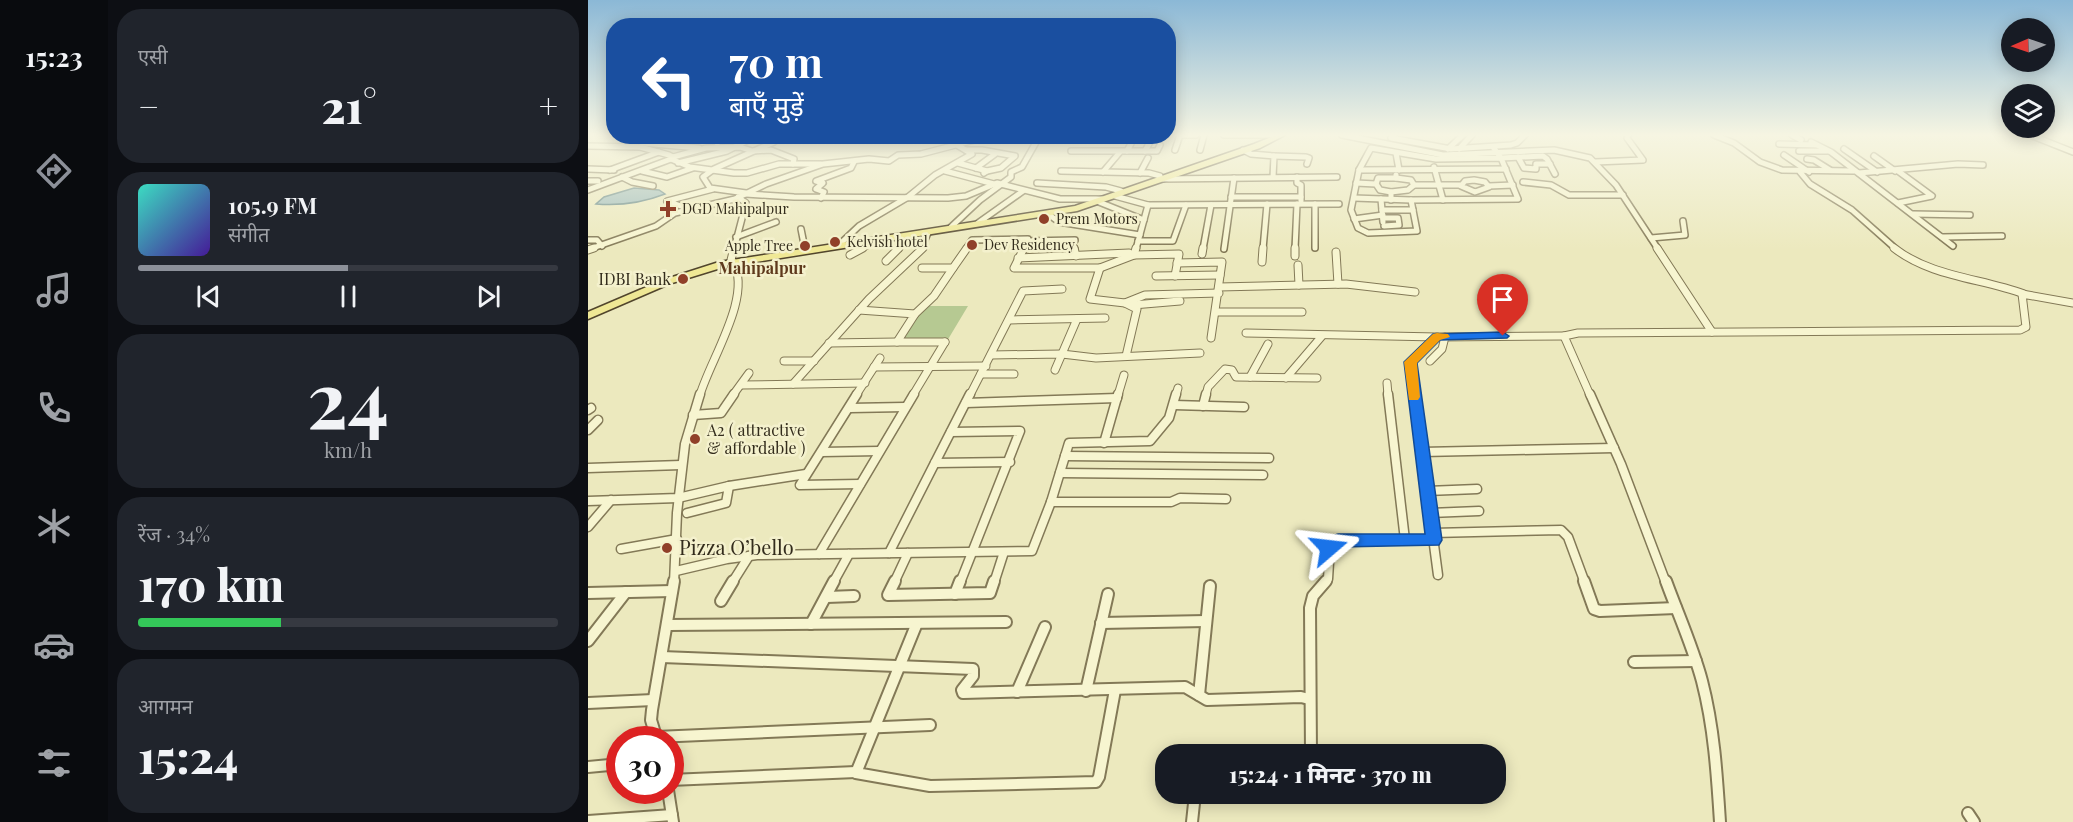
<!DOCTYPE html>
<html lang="hi">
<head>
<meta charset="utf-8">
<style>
  body { margin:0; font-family:"Playfair Display","Noto Sans Devanagari",serif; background:#20242c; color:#f1f3f6; height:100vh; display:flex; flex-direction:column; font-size:22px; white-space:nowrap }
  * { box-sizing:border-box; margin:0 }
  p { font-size:20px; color:#9ea1a6 }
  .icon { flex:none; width:33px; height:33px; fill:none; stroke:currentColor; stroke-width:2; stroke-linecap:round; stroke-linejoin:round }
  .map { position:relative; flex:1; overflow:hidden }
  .panel { display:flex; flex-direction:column; gap:9px; padding:9px; background:#0d0f14; width:480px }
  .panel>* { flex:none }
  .banner { position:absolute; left:18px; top:18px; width:570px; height:126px; border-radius:24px; box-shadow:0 3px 15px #0003; background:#1a4fa0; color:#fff; overflow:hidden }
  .needle { width:39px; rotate:268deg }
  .tools { position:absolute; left:1413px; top:18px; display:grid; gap:12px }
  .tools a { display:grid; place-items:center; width:54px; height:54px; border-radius:50%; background:#171b24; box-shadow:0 3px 15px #0003; font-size:30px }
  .speed { position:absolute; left:18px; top:726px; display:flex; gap:12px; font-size:30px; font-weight:700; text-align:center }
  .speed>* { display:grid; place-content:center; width:78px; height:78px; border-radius:50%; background:#171b24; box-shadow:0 3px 15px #0003; line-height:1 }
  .speed .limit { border:9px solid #d22; background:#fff; color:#111 }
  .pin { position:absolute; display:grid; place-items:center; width:51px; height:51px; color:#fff; margin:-62px -26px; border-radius:50% 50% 50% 0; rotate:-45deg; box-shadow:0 0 6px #0007 }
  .pin .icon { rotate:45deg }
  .me { position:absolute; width:66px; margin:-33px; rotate:73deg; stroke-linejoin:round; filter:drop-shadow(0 0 4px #0008) }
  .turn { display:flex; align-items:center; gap:21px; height:126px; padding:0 24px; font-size:27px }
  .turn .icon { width:78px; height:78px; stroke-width:2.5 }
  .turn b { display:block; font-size:42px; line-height:51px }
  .big { font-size:45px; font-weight:800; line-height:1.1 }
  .panel .tile { flex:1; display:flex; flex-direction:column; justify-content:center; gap:9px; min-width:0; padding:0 21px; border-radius:24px; background:#20242c }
  .panel .dial { align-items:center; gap:0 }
  .dial b { font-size:78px; line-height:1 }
  .song { display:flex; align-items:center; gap:18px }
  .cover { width:72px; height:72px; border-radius:9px; background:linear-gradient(135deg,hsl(170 70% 55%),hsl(260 70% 35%)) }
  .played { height:6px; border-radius:3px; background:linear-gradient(90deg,#8c9099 50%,#363941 50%) }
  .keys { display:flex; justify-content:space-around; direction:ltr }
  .heat { display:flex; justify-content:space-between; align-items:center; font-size:33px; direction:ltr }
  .charge { height:9px; border-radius:4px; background:linear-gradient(90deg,#34c759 34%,#363941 0) }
  .trip { position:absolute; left:567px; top:744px; width:351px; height:60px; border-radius:24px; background:#171b24; box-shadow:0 3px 15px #0003; font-weight:800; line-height:60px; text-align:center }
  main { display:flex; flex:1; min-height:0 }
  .tab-bar { display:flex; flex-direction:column; width:108px; justify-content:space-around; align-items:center; background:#090b0e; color:#9ea1a6 }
  .tab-bar .icon { width:42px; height:42px }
  .tab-bar .active { color:#8c9099 }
  .tab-bar b { font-size:27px; color:#f1f3f6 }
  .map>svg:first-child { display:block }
  .green { fill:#b6c992 }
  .water { fill:#a1bebc; stroke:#698a8a; stroke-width:1.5 }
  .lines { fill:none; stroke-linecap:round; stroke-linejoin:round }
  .street-far3-casing { stroke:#837957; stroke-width:8 }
  .street-far2-casing { stroke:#837957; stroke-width:9 }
  .street-far1-casing { stroke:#837957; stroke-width:11 }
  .street-casing { stroke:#837957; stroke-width:14 }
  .primary-casing { stroke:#51452c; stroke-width:3 }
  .street-far3 { stroke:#f7f5d0; stroke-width:5 }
  .street-far2 { stroke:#f7f5d0; stroke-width:7 }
  .street-far1 { stroke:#f7f5d0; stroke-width:8 }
  .street { stroke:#f7f5d0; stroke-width:10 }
  .primary { fill:#efe895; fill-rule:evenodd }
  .route { fill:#1a73e8; stroke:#114b97; stroke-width:1.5 }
  .slow { fill:#f59e0b }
  .poi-dot { fill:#904029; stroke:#f4f1cd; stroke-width:2 }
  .labels { text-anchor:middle; stroke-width:5; stroke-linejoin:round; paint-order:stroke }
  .far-poi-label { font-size:14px; fill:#332c1c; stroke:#f4f1cd; text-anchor:start }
  .far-quarter-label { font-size:16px; font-weight:bold; fill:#5e391c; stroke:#f4f1cd }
  .poi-label { font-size:16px; fill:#332c1c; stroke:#f4f1cd; text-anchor:end }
  .near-poi-label { font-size:20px; fill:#332c1c; stroke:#f4f1cd; text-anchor:start }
</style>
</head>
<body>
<main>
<nav class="tab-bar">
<b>15:23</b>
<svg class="icon active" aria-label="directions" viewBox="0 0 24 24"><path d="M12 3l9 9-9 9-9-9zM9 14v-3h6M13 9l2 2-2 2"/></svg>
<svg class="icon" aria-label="music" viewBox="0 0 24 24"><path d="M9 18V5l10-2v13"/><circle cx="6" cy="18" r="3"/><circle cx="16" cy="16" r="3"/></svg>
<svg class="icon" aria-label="phone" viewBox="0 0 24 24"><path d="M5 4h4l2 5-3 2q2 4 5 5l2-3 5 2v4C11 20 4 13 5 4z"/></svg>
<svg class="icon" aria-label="climate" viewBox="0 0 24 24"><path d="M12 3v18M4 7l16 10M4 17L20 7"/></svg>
<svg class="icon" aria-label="car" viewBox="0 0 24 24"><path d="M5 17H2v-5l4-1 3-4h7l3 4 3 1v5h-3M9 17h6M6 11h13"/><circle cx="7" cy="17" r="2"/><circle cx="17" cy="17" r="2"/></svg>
<svg class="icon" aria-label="filters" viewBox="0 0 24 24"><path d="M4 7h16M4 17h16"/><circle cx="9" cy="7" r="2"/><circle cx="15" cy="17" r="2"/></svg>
</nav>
<section class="panel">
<div class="tile"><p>एसी</p>
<div class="heat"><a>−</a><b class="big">21°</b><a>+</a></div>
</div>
<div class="tile">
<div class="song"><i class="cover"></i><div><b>105.9 FM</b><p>संगीत</p></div></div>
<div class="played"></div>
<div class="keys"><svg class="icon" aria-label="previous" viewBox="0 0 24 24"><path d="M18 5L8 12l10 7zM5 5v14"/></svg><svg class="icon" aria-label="pause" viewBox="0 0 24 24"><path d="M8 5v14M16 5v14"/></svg><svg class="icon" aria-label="next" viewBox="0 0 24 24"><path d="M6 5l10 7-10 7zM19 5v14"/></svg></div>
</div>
<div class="tile dial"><b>24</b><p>km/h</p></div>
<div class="tile"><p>रेंज · 34%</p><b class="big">170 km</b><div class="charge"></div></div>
<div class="tile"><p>आगमन</p><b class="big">15:24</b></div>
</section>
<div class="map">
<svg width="1485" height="822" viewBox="0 0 1485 822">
  <rect width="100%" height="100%" fill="#ece9be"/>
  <polygon class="green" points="334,306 380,306 359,341 310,342"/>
  <path class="water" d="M46 188 71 190 77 194C54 203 32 206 8 204L16 197Z"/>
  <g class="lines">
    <g class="street-far3-casing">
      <g id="street-far3">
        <polyline points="636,135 686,135"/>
        <polyline points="754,135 855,155 966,150 1002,158 1028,185 1070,249"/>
        <polyline points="805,135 803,138 863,149 923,145 929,143 937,135"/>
        <polyline points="1126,135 1146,143 1172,162 1194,170 1266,171"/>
        <polyline points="1204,135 1213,140"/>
        <polyline points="1442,135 1485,152"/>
        <polyline points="44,136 54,143 111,148"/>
        <polyline points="221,136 229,138 232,136"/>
        <polyline points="484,136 510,139 522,136"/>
        <polyline points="547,136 539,151 569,151 572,145"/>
        <polyline points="399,137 478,136"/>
        <polyline points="1223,142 1243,152 1365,246"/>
        <polyline points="129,143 141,136"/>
        <polyline points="1191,144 1228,145"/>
        <polyline points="0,146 52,147 81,155 85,157 83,159 102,167 146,173 159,173 191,164 233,164"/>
        <polyline points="905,147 913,158"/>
        <polygon points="783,148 848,159 913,158 930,199 823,200 829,231 780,233 770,228 763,210 771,170"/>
        <polyline points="860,149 875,135"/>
        <polyline points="871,149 884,135"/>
        <polyline points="1256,149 1289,172"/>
        <polyline points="378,150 394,150 427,156 413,168 399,171"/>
        <polyline points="587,150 592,135 608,135"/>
        <polyline points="612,150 616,135"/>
        <polyline points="655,150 663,154 686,156 685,177"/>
        <polyline points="483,151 539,151"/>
        <polyline points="557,151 564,138"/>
        <polyline points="1211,151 1239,151"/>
        <polyline points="808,153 811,170"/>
        <polyline points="1196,155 1221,172"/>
        <polyline points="686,156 718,157 721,158 719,164"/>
        <polyline points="1286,156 1307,171"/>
        <polyline points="85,157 118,148 152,147 164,151 183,150 206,159 205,164"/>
        <polyline points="930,157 936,168 948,169 948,164 962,164"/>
        <polyline points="913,158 955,156 959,159 967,174"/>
        <polyline points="1219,159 1226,160 1242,170"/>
        <polyline points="1007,162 1055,160 1039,138 1040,135"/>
        <polyline points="90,163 139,151 168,136"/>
        <polyline points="370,163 399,171 396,173"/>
        <polyline points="846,167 855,200"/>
        <polyline points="388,168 407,154"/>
        <polyline points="0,169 26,170"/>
        <polyline points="22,170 71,152"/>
        <polyline points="771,170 918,169"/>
        <polyline points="54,171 79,177 105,168"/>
        <polyline points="357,171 406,184"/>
        <polyline points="473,171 561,173 572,176"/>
        <polyline points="1310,171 1344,196 1310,203"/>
        <polyline points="515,172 532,152"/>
        <polyline points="1212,172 1222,184 1264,210 1308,249"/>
        <polyline points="552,173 560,158"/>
        <polyline points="1271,173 1370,164 1395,165"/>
        <polyline points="34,177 44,182 65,186"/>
        <polyline points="709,177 709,183 713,185 713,201"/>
        <polyline points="575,179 749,177"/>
        <polygon points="886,180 897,182 901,187 887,192 873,186 877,181"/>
        <polyline points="0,181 10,181"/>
        <polyline points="935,182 963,185 981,195 1035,195"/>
        <polyline points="449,183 518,187 533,191"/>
        <polyline points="768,183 788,184 792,190 803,192"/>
        <polyline points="788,184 790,178 808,178 808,175"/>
        <polyline points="826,185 872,185"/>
        <polyline points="901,186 925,185"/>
        <polyline points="0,190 83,159"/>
        <polyline points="158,193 122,188 115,177 126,169 186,142"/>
        <polyline points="158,194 206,197 360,198 378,196 409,183 472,199 514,199"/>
        <polyline points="527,196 560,205 751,204"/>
        <polyline points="643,197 713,197"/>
        <polyline points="233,198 236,192 228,189 235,183 228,181 263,168 266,162"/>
        <polyline points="766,198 823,200"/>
        <polyline points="793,199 795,222"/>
        <polyline points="803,200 803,192 820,190 826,185 823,180 808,178"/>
        <polyline points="511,202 556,220"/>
        <polyline points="727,204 727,248"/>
        <polyline points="101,209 79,201 125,189"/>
        <polyline points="794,210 825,210"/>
        <polyline points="460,214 471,222 552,235"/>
        <polyline points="1325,214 1382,215"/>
        <polyline points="795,218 810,218 811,225 796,226"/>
        <polyline points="766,219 795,215"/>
        <polyline points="390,223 435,191"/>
        <polyline points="363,227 392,200 423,177 423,172 434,167 451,137"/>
        <polyline points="213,229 217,249"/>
        <polyline points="148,237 188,222"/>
        <polyline points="1354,237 1414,236"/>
        <polyline points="1063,238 1097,235 1095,221"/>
        <polyline points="0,240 9,240 14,246"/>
        <polyline points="439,241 487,240"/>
        <polyline points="550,241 585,241 598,205"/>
        <polyline points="253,243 271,226 320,197 347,175 384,154 369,145"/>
        <polyline points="436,248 486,247 487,249"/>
        <polyline points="2,249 68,226 87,213 147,199 178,184 235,164 281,159 301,161 310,155 333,154 402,136"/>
        <polyline points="146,249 158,203 150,197"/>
        <polyline points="272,249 290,240"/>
        <polyline points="310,249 324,235"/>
        <polyline points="333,249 340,233"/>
        <polyline points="378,249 384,240 440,239 435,249"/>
        <polyline points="548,249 560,205"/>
        <polyline points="615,249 623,205"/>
        <polyline points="636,249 646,178"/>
        <polyline points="675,249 679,204"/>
        <polyline points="707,249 709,204"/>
      </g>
    </g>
    <g class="street-far2-casing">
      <g id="street-far2">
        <polyline points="436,248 439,248"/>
        <polyline points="436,248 426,268 512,268 502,299 537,303 549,309 538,356"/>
        <polyline points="486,248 488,256"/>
        <polyline points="1069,248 1124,332"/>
        <path d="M1306 248C1343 277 1393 278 1436 294"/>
        <polyline points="0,250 6,248"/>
        <polyline points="748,252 750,284"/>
        <polyline points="614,254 615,248"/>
        <polyline points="262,255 275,248"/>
        <polyline points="546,255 548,248"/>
        <polyline points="707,256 707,248"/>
        <polyline points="430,258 541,253"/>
        <polyline points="143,260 146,248"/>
        <polyline points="298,261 311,248"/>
        <polyline points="674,262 675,248"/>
        <polyline points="589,263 634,262 623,338"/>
        <polyline points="710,265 711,285"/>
        <polyline points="334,268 365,268 379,248"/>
        <polyline points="512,268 546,255 591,254 587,276"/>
        <polyline points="568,276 632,275"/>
        <polyline points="631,287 758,284 827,292"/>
        <polyline points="537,303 557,295 631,293"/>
        <polyline points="545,305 592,301"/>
        <polyline points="271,310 327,314 309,342 357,342"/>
        <polyline points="628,312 714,312"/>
        <polyline points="327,314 346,296 365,268"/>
        <polyline points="421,320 517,318"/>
        <polyline points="658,333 849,337"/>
        <polyline points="241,343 309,342"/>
        <polyline points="403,355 474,354 508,358 612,353"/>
        <polyline points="196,361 226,361"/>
        <polyline points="842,361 854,349 857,337"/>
        <polyline points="286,367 398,366"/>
        <polyline points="467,370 489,319"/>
        <polyline points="393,374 426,374"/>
        <polyline points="662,377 680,344"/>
        <polyline points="698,378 734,336"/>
        <polyline points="799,383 800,395"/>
        <polyline points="205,384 281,299 335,248"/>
        <polyline points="153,385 277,383"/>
        <path d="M112 395C122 360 165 296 145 262"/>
        <polyline points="145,395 161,373"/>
        <polyline points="268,395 292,358"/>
        <polyline points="325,395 357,342"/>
        <polyline points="382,395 435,291 474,289"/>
        <polyline points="530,395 536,375"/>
        <polyline points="588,395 590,388"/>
        <polyline points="618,395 620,387 637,369 644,370 648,377 729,378"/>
        <polyline points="826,395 822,362 849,337 976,336"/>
        <polyline points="1002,395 976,336 990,333 1432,330 1438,327 1434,294 1485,303"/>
      </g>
    </g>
    <g class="street-far1-casing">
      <g id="street-far1">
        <polyline points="269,394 212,485 272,484"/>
        <polyline points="800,394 817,540"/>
        <polyline points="826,394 850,575"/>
        <polyline points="1002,394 1033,464 1078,583"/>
        <polyline points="378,403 529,398"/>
        <polyline points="586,405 656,407"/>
        <polyline points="615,406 618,394"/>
        <polyline points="262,408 317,407"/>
        <polyline points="0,410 3,408"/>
        <polyline points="105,415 133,413 146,394"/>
        <polyline points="0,430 10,420"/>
        <polyline points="363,432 432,431 372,583"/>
        <polyline points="516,443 530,394"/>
        <polyline points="234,452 291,451"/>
        <polyline points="834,452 1026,448"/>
        <polyline points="477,456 681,458"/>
        <polyline points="347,463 422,462"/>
        <polyline points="0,468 93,465"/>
        <polyline points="472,473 675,475"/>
        <polyline points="839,491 889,489"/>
        <polyline points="0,501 90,498 141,486 218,474"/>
        <polyline points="463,502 583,502 592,498 638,499"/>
        <polyline points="99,513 138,503 141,486"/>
        <polyline points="842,513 891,511"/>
        <polyline points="0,527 23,500"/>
        <polyline points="845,533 973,530 980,537 997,583"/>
        <polyline points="33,549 89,539"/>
        <polyline points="301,553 382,394"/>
        <polyline points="231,554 326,394"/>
        <polyline points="88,571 139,559 169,555 444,551 463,502 481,443 562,441 581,418 588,394"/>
        <polyline points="86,583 89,513 97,444 112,394"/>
        <polyline points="144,583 161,556"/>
        <polyline points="245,583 261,554"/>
        <polyline points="306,583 320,553"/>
        <polyline points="406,583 416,552"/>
        <polyline points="737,583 740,579 742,546 750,541 846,540"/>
      </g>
    </g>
    <g class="street-casing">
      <g id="street">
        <polyline points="307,581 300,595 402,593 406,581"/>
        <polyline points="996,581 1006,609 1012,611 1088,608"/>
        <path d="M1078 581C1090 614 1105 647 1114 681 1126 727 1129 775 1132 822"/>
        <polyline points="0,593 84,591"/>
        <polyline points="367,594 372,581"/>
        <polyline points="239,597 266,596"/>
        <polyline points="133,601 145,581"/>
        <polyline points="329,623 268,773 342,786 508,782 511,777 527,690"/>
        <polyline points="513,623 618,621"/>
        <polyline points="223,624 246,581"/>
        <polyline points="80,625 418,622"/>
        <polyline points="0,641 38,592"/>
        <polyline points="74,657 385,669 385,676 374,690 375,693 597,687 619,700 713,697 721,699"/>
        <polyline points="1046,662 1108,661"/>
        <polyline points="498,691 520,594"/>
        <polyline points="429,692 457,627"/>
        <polyline points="611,695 622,586"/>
        <polyline points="0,703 65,700"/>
        <polyline points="68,737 342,725"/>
        <polyline points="69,740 63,720 64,710 86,581"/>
        <polyline points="723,754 722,608 725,596 738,581"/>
        <polyline points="0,767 32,764"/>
        <polyline points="82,780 268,772"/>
        <polyline points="80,790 85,822"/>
        <polyline points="1380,813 1386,822"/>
        <polyline points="0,821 84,815"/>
        <polyline points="604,822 607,794"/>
      </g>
    </g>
    <g class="primary-casing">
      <polygon id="primary" points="688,135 697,135 672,148 489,211 136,267 81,284 0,319 0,312 75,280 131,262 487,206 666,144"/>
    </g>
    <use href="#street-far3" class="street-far3"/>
    <use href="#street-far2" class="street-far2"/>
    <use href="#street-far1" class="street-far1"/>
    <use href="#street" class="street"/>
    <use href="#primary" class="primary"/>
  </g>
  <linearGradient id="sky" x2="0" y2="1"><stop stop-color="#8bb8d6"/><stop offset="0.54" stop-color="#f6f5e2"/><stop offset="1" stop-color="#f6f5e2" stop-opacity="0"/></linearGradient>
  <rect width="1485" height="250" fill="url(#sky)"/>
  <path class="route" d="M915 332 921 336 919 338 852 340 829 363 854 540 851 545 751 547C745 552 744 556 735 553L732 548 738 538 750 534H837L816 362 845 334Z"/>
  <polygon class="slow" points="849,333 860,334 862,337 852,340 829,363 832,397 830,400 821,400 816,362 845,334"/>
  <g class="poi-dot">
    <path d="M77 200h6v6h6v6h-6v6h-6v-6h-6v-6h6z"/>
    <circle cx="456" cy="219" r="6"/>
    <circle cx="247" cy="242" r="6"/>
    <circle cx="384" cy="245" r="6"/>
    <circle cx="217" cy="246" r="6"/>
    <circle cx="95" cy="279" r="6"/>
    <circle cx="107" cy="439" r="6"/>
    <circle cx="79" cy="548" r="6"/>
  </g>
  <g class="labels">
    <g class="far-poi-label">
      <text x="94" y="214">DGD Mahipalpur</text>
      <text x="468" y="224">Prem Motors</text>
      <text x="259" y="247">Kelvish hotel</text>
      <text x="396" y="250">Dev Residency</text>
      <text x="205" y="251" text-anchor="end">Apple Tree</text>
    </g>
    <g class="far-quarter-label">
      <text x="174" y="274">Mahipalpur</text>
    </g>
    <g class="poi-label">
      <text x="83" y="285">IDBI Bank</text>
      <text x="119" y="436" text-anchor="start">A2 ( attractive<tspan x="119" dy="18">&amp; affordable )</tspan></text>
    </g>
    <g class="near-poi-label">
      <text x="91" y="555">Pizza O’bello</text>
    </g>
  </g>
</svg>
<div class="tools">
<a><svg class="needle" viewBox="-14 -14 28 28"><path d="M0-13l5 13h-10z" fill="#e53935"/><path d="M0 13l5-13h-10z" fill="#9ea1a6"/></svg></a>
<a><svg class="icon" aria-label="layers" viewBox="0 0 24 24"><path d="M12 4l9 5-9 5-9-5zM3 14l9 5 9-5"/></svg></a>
</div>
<div class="speed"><div class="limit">30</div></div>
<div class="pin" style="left:915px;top:336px;background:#d93025"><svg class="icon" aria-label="arrive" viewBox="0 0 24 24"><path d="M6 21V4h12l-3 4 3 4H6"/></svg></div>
<svg class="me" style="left:741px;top:548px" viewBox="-20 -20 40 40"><path d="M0-17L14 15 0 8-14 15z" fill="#1a73e8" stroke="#fff" stroke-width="4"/></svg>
<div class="trip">15:24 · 1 मिनट · 370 m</div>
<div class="banner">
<div class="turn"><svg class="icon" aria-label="left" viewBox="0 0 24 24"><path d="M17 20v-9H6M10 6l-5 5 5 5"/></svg><div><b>70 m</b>बाएँ मुड़ें</div></div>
</div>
</div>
</main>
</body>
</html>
